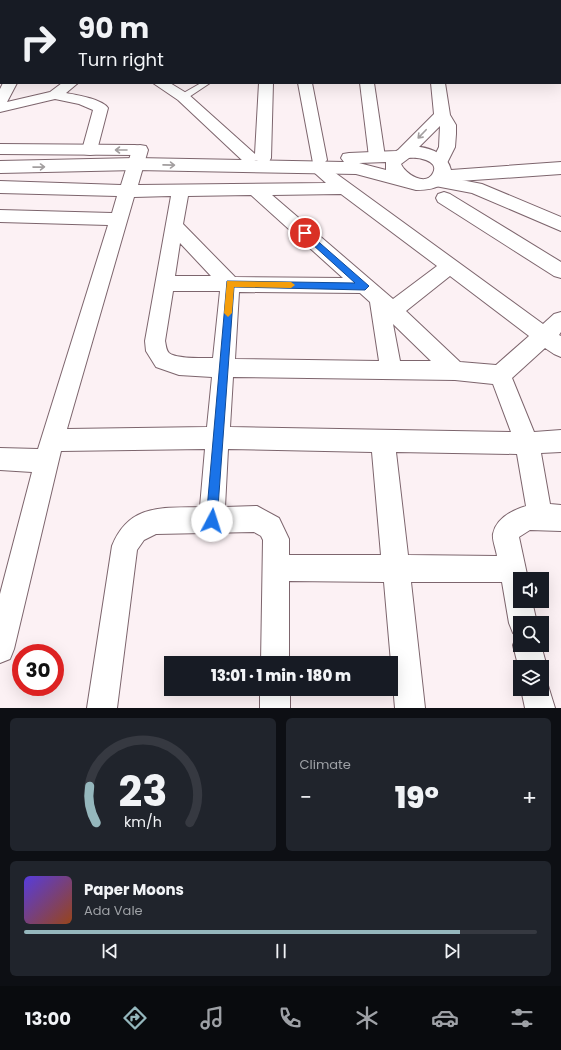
<!DOCTYPE html>
<html lang="en">
<head>
<meta charset="utf-8">
<style>
  body { margin:0; font-family:Poppins,sans-serif; background:#20242c; color:#f1f3f6; height:100vh; display:flex; flex-direction:column; font-size:15px; white-space:nowrap }
  * { box-sizing:border-box; margin:0 }
  p { font-size:13px; color:#9ea1a6 }
  .icon { flex:none; width:22px; height:22px; fill:none; stroke:currentColor; stroke-width:2; stroke-linecap:round; stroke-linejoin:round }
  .map { position:relative; height:708px; overflow:hidden }
  .sheet { display:flex; flex-direction:column; gap:10px; padding:10px; background:#0d0f14; flex:1 }
  .sheet>* { flex:none }
  .top-card { position:absolute; left:0px; top:0px; width:561px; height:84px; box-shadow:0 4px 16px #0002; background:#171b24; color:#f1f3f6; overflow:hidden }
  .buttons { position:absolute; left:513px; top:572px; display:grid; gap:8px }
  .buttons a { display:grid; place-items:center; width:36px; height:36px; border-radius:0px; background:#171b24; box-shadow:0 4px 16px #0002; font-size:20px }
  .speed { position:absolute; left:12px; top:644px; display:flex; gap:8px; font-size:20px; font-weight:700; text-align:center }
  .speed>* { display:grid; place-content:center; width:52px; height:52px; border-radius:50%; background:#171b24; box-shadow:0 4px 16px #0002; line-height:1 }
  .speed .limit { border:6px solid #d22; background:#fff; color:#111 }
  .pin { position:absolute; display:grid; place-items:center; width:34px; height:34px; color:#fff; margin:-17px; border:2px solid #fff; border-radius:50%; box-shadow:0 1px 4px #0007 }
  .me { position:absolute; width:44px; margin:-22px; rotate:5deg; stroke-linejoin:round; filter:drop-shadow(0 0 3px #0008) }
  .turn { display:flex; align-items:center; gap:14px; height:84px; padding:0 12px; font-size:18px }
  .turn .icon { width:52px; height:52px; stroke-width:2.5 }
  .turn b { display:block; font-size:28px; line-height:34px }
  .big { font-size:30px; font-weight:800; line-height:1.1 }
  .sheet .widget { flex:1; display:flex; flex-direction:column; justify-content:center; gap:6px; min-width:0; padding:0 14px; border-radius:6px; background:#20242c }
  .sheet .dial { align-items:center; gap:0 }
  .dial svg { height:104px; overflow:visible; fill:none; stroke:#363941; stroke-width:7; stroke-linecap:round; text-anchor:middle }
  .dial text { fill:#f1f3f6; stroke:none }
  .song { display:flex; align-items:center; gap:12px }
  .cover { width:48px; height:48px; border-radius:6px; background:linear-gradient(135deg,hsl(250 70% 55%),hsl(20 70% 35%)) }
  .played { height:4px; border-radius:2px; background:linear-gradient(90deg,#95b7bd 85%,#363941 85%) }
  .keys { display:flex; justify-content:space-around; direction:ltr }
  .heat { display:flex; justify-content:space-between; align-items:center; font-size:22px; direction:ltr }
  .sheet .tiles { flex:1; display:grid; gap:10px; grid-template-columns:1fr 1fr }
  .widget:last-child { grid-column:span 2 }
  .trip { position:absolute; left:164px; top:656px; width:234px; height:40px; border-radius:0px; background:#171b24; box-shadow:0 4px 16px #0002; font-weight:800; line-height:40px; text-align:center }
  .tabs { display:flex; height:64px; justify-content:space-around; align-items:center; background:#090b0e; color:#9ea1a6 }
  .tabs .icon { width:28px; height:28px }
  .tabs .active { color:#95b7bd }
  .tabs b { font-size:18px; color:#f1f3f6 }
  .map>svg:first-child { display:block }
  .lines { fill:none; stroke-linecap:round; stroke-linejoin:round }
  .service-casing { stroke:#7d656d; stroke-width:2 }
  .minor-casing { stroke:#7d656d; stroke-width:2 }
  .tertiary-casing { stroke:#7d656d; stroke-width:2 }
  .secondary-casing { stroke:#7d656d; stroke-width:2 }
  .service { fill:#fff; fill-rule:evenodd }
  .minor { fill:#fff; fill-rule:evenodd }
  .tertiary { fill:#fff; fill-rule:evenodd }
  .secondary { fill:#fff; fill-rule:evenodd }
  .oneway { stroke:#a29e9f }
  .route { fill:#1a73e8; stroke:#114b97 }
  .slow { fill:#f59e0b }
</style>
</head>
<body>
<div class="map">
<svg width="561" height="708" viewBox="0 0 561 708">
  <rect width="100%" height="100%" fill="#fcf1f4"/>
  <g class="lines">
    <g class="service-casing">
      <g id="service">
        <rect x="133" y="0" width="6" height="1"/>
        <polygon points="201,83 210,83 186,99 180,99 180,95"/>
      </g>
    </g>
    <g class="minor-casing">
      <g id="minor">
        <rect x="186" y="0" width="12" height="1"/>
        <rect x="301" y="0" width="12" height="1"/>
        <rect x="350" y="0" width="12" height="1"/>
        <rect x="0" y="20" width="1" height="8"/>
        <path d="M3 83H17L7 102 50 92 62 83H78L66 93C77 95 102 99 108 108L96 154 90 155 84 154 82 150 93 110 79 104 55 99 0 112V89Z"/>
        <polygon points="153,83 170,83 188,94 255,154 259,83 273,83 271,158 269,162 263,163 256,160 250,163 244,162 178,100"/>
        <path d="M298 83H312L327 160 323 164 543 324 554 314 561 312V332L559 335 561 336V357L554 354 545 348 512 378 534 432 561 430V452L541 453 550 504 561 505V531L530 530 519 537 528 579H520V601H532L537 623H520V645H541L547 667 542 677 546 679 555 708H525L521 689H542V667H520V673L513 645 517 635 513 633 509 623 502 582H411L425 708H395L384 582 289 581V663H261L263 540 261 536 254 532 156 534 144 540 137 550 117 708H87L112 546C129 504 161 508 200 507L205 449 61 451 14 649 10 659 0 663V594L32 472 0 470V448L38 449 108 225 0 222V210L112 213 117 196 0 193V181L121 185 132 150 134 146 140 145 146 146 148 150 138 185 326 183 308 167 313 163ZM341 194 437 266 393 299 272 195ZM251 195 343 278 235 277 183 224 188 196ZM171 196 145 341 146 351 156 367 179 375 212 377 207 427 67 429 134 197ZM180 243 211 276H175ZM450 276 529 336 496 365 460 362 406 311ZM173 291H220L213 358C203 358 176 359 169 353 166 350 166 345 165 341ZM239 292 360 293 370 302 379 361 235 359ZM393 324 431 361H400ZM233 377 455 380 493 384 511 432 230 427ZM228 449 372 452 381 555H289V539L279 518 257 506 225 507ZM396 452 517 454 526 506C513 510 496 518 493 534 492 540 496 549 497 556L408 555Z"/>
        <polygon points="360,83 374,83 385,157 383,161 377,162 371,161 369,157"/>
        <polygon points="444,192 450,194 561,262 561,278 554,276 438,202 436,198 438,194"/>
        <rect x="260" y="689" width="30" height="19"/>
      </g>
    </g>
    <g class="tertiary-casing">
      <g id="tertiary">
        <rect x="421" y="0" width="12" height="1"/>
        <polygon points="431,83 445,83 450,115 456,125 456,134 455,147 446,165 440,166 434,165 432,161 439,147 440,126 409,157 403,158 397,157 395,153 434,114"/>
        <polygon points="436,175 482,184 561,217 561,231 472,193 430,185 427,181 430,177"/>
      </g>
    </g>
    <g class="secondary-casing">
      <g id="secondary">
        <polygon points="0,144 135,145 141,146 143,150 141,154 135,155 0,154"/>
        <path d="M408 147C425 145 447 152 451 170L561 162V174L445 182C436 189 427 190 416 190L356 174 136 170 0 173V161L136 158 344 162 341 158 343 154 349 153 396 151ZM409 158C416 157 440 160 433 173 426 187 405 174 401 164ZM386 162V170L359 163Z"/>
      </g>
    </g>
    <use href="#service" class="service"/>
    <use href="#minor" class="minor"/>
    <use href="#tertiary" class="tertiary"/>
    <use href="#secondary" class="secondary"/>
  </g>
  <defs><path id="oneway-shaft" d="M-6 0H5M1.5-3L5.5 0L1.5 3" fill="none" stroke-width="1.6" stroke-linecap="round" stroke-linejoin="round"/></defs>
  <g class="oneway">
    <use href="#oneway-shaft" transform="translate(422 134) rotate(134)"/>
    <use href="#oneway-shaft" transform="translate(121 150) rotate(180)"/>
    <use href="#oneway-shaft" transform="translate(169 165) rotate(1)"/>
    <use href="#oneway-shaft" transform="translate(39 167) rotate(-1)"/>
  </g>
  <polygon class="route" points="305,230 369,286 365,290 234,287 217,521 215,525 212,526 208,525 206,521 227,281 355,283 302,235 302,231"/>
  <polygon class="slow" points="227,281 291,282 295,285 291,288 234,287 232,313 228,317 224,313"/>
</svg>
<div class="buttons">
<a><svg class="icon" aria-label="sound" viewBox="0 0 24 24"><path d="M4 9h4l5-4v14l-5-4H4zM17 9q2 3 0 6"/></svg></a>
<a><svg class="icon" aria-label="search" viewBox="0 0 24 24"><circle cx="10" cy="10" r="6"/><path d="M15 15l6 6"/></svg></a>
<a><svg class="icon" aria-label="layers" viewBox="0 0 24 24"><path d="M12 4l9 5-9 5-9-5zM3 14l9 5 9-5"/></svg></a>
</div>
<div class="speed"><div class="limit">30</div></div>
<div class="pin" style="left:305px;top:233px;background:#d93025"><svg class="icon" aria-label="arrive" viewBox="0 0 24 24"><path d="M6 21V4h12l-3 4 3 4H6"/></svg></div>
<svg class="me" style="left:212px;top:521px" viewBox="-20 -20 40 40"><circle r="19" fill="#fff"/><path d="M0-13L10 11 0 6-10 11z" fill="#1a73e8"/></svg>
<div class="trip">13:01 · 1 min · 180 m</div>
<div class="top-card">
<div class="turn"><svg class="icon" aria-label="right" viewBox="0 0 24 24"><path d="M7 20v-9h11M14 6l5 5-5 5"/></svg><div><b>90 m</b>Turn right</div></div>
</div>
</div>
<section class="sheet">
<div class="tiles">
<div class="widget dial"><svg viewBox="0 0 100 80">
<path d="M14 69A42 42 0 1 1 86 69"/>
<path d="M14 69A42 42 0 0 1 9 41" stroke="#95b7bd"/>
<text x="50" y="56" font-size="32" font-weight="700">23</text>
<text x="50" y="72" font-size="11">km/h</text>
</svg></div>
<div class="widget"><p>Climate</p>
<div class="heat"><a>−</a><b class="big">19°</b><a>+</a></div>
</div>
<div class="widget">
<div class="song"><i class="cover"></i><div><b>Paper Moons</b><p>Ada Vale</p></div></div>
<div class="played"></div>
<div class="keys"><svg class="icon" aria-label="previous" viewBox="0 0 24 24"><path d="M18 5L8 12l10 7zM5 5v14"/></svg><svg class="icon" aria-label="pause" viewBox="0 0 24 24"><path d="M8 5v14M16 5v14"/></svg><svg class="icon" aria-label="next" viewBox="0 0 24 24"><path d="M6 5l10 7-10 7zM19 5v14"/></svg></div>
</div>
</div>
</section>
<nav class="tabs">
<b>13:00</b>
<svg class="icon active" aria-label="directions" viewBox="0 0 24 24"><path d="M12 3l9 9-9 9-9-9zM9 14v-3h6M13 9l2 2-2 2"/></svg>
<svg class="icon" aria-label="music" viewBox="0 0 24 24"><path d="M9 18V5l10-2v13"/><circle cx="6" cy="18" r="3"/><circle cx="16" cy="16" r="3"/></svg>
<svg class="icon" aria-label="phone" viewBox="0 0 24 24"><path d="M5 4h4l2 5-3 2q2 4 5 5l2-3 5 2v4C11 20 4 13 5 4z"/></svg>
<svg class="icon" aria-label="climate" viewBox="0 0 24 24"><path d="M12 3v18M4 7l16 10M4 17L20 7"/></svg>
<svg class="icon" aria-label="car" viewBox="0 0 24 24"><path d="M5 17H2v-5l4-1 3-4h7l3 4 3 1v5h-3M9 17h6M6 11h13"/><circle cx="7" cy="17" r="2"/><circle cx="17" cy="17" r="2"/></svg>
<svg class="icon" aria-label="filters" viewBox="0 0 24 24"><path d="M4 7h16M4 17h16"/><circle cx="9" cy="7" r="2"/><circle cx="15" cy="17" r="2"/></svg>
</nav>
</body>
</html>
